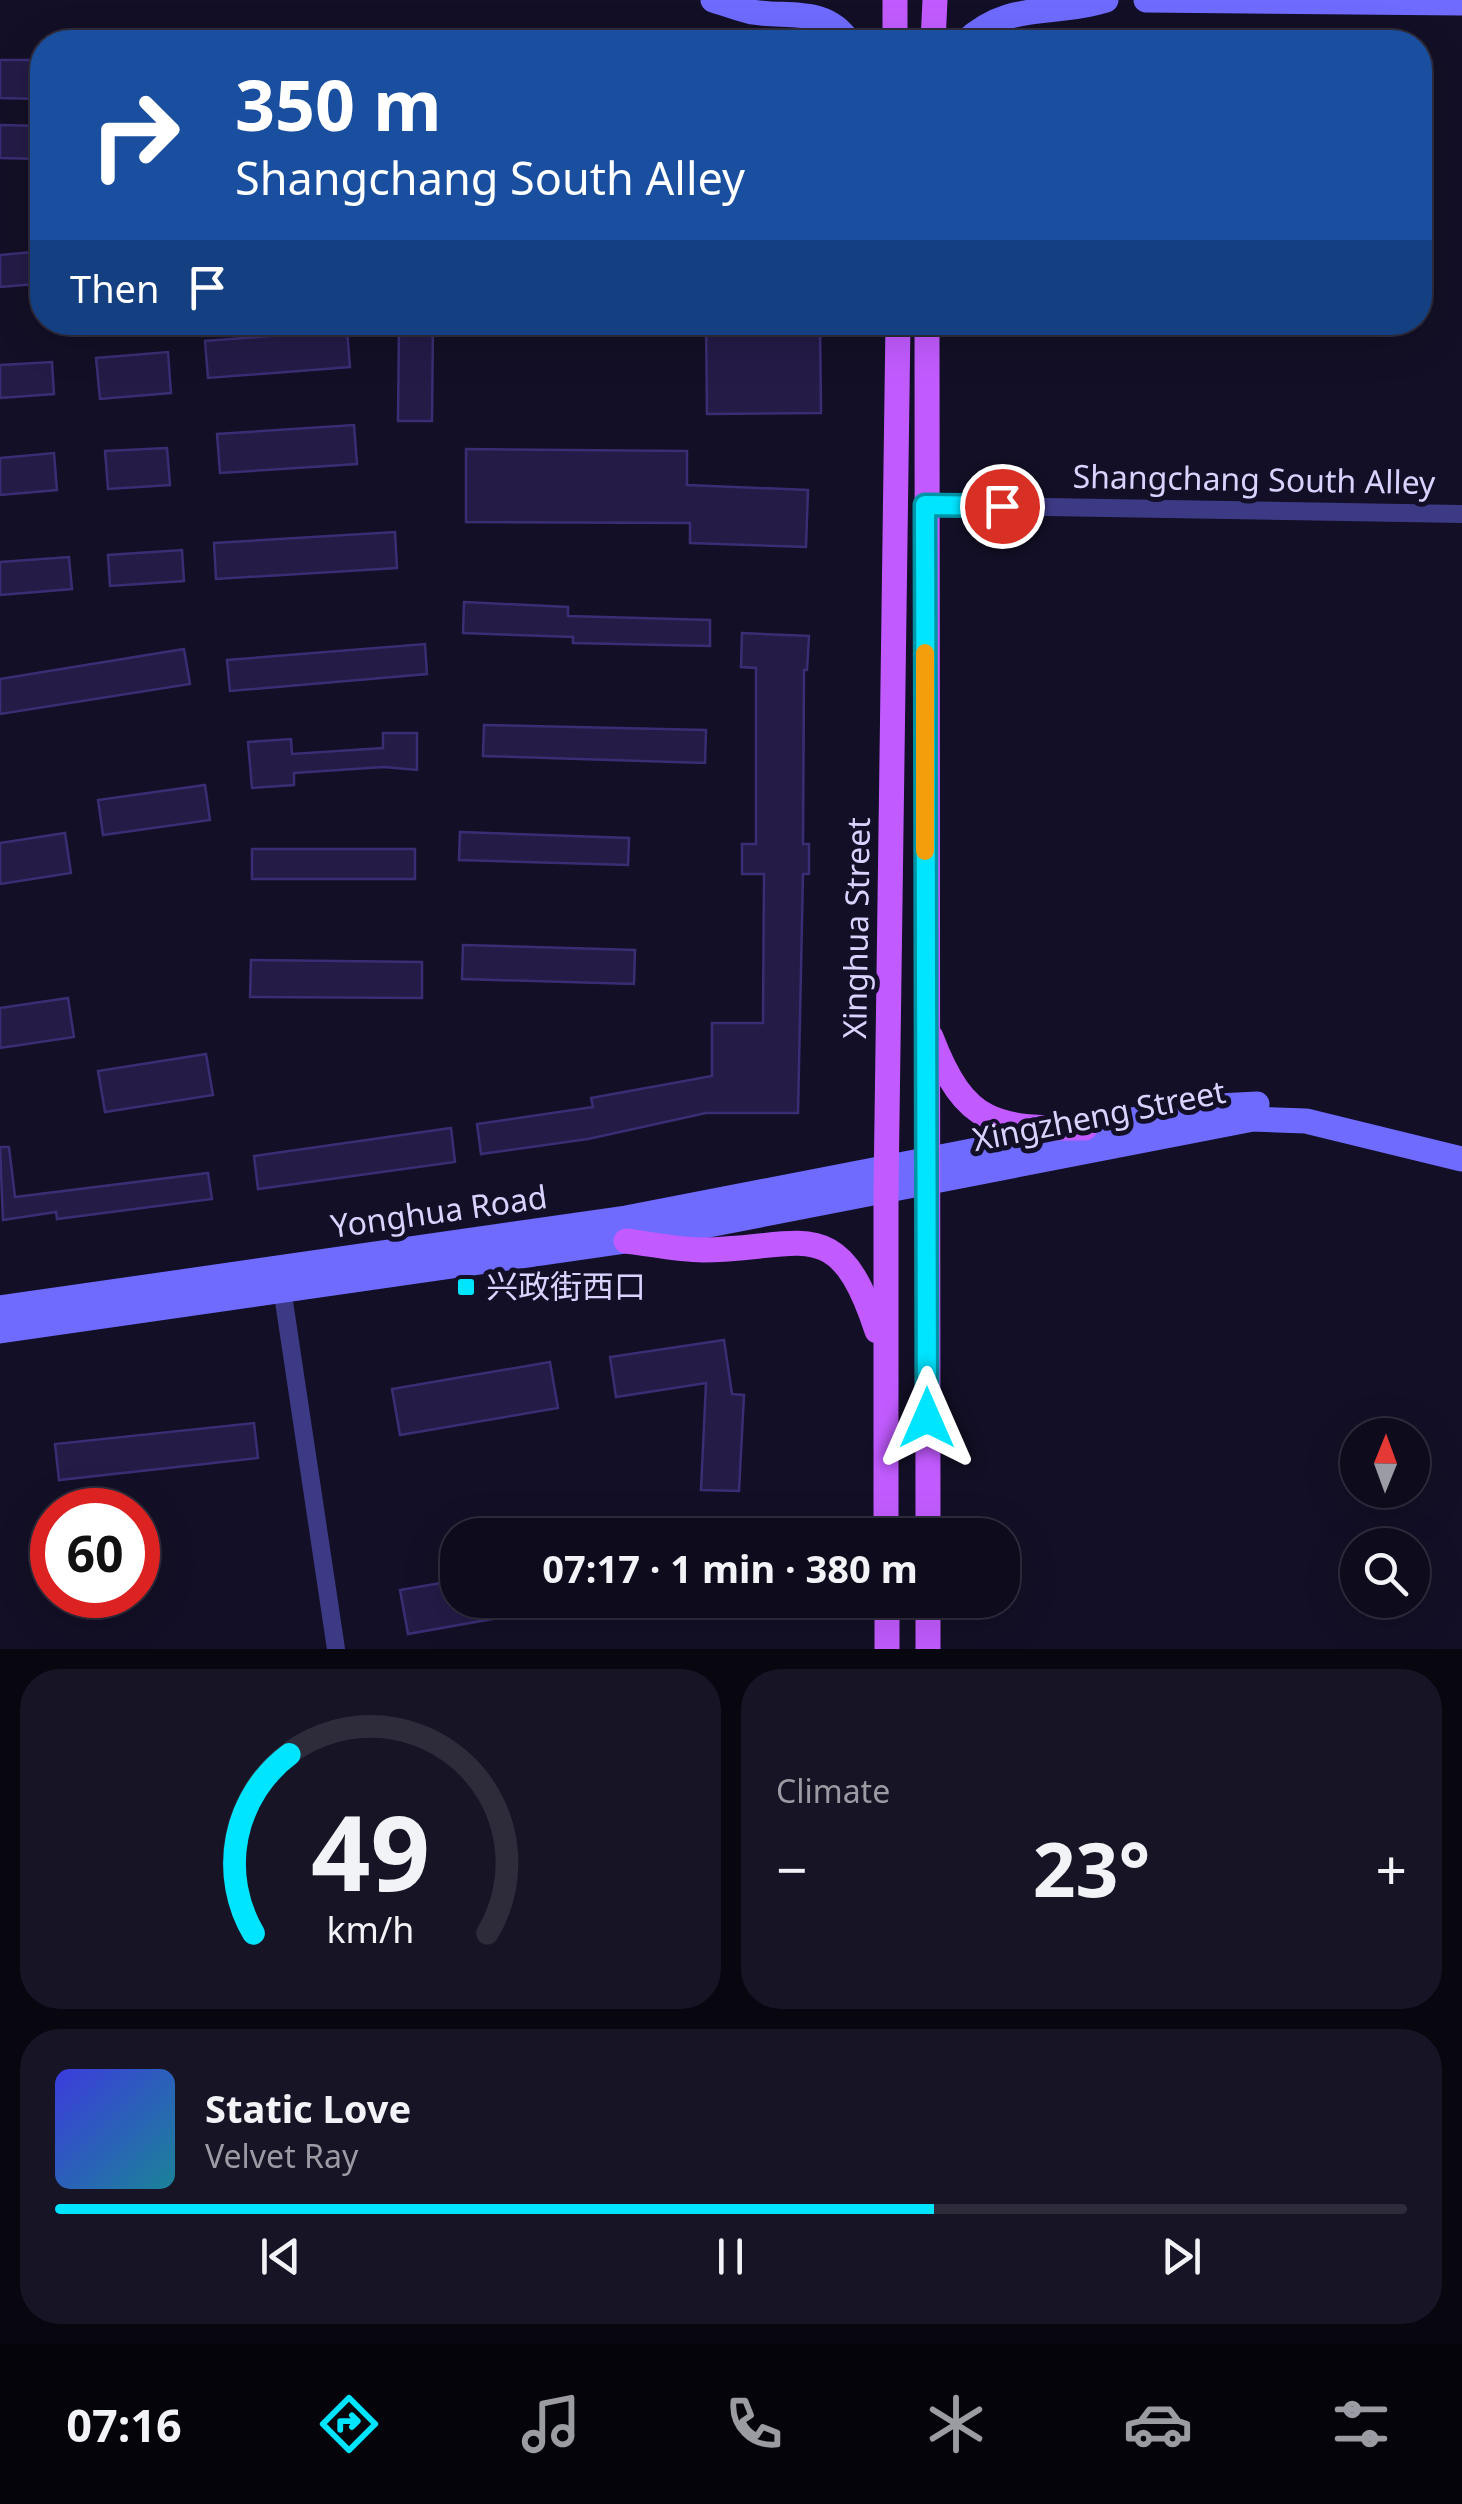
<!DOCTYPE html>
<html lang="en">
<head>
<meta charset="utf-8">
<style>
  body { margin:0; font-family:"Noto Sans","Noto Sans SC",sans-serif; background:#171425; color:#f1f3f6; height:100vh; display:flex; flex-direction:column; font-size:38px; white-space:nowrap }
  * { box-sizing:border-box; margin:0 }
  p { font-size:32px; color:#9b9ba3 }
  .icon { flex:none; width:55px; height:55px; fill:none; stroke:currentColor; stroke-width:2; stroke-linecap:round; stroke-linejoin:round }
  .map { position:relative; height:1649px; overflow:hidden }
  .side { display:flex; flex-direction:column; gap:20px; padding:20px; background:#08060f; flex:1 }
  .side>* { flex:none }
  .hud { position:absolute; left:30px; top:30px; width:1402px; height:305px; border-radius:40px; box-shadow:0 10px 40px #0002,0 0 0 2px #2e2b3b; background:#1a4fa0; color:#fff; overflow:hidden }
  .needle { width:65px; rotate:1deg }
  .tools { position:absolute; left:1340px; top:1418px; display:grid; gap:20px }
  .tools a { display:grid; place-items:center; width:90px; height:90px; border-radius:50%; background:#0e0b1c; box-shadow:0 10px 40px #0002,0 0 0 2px #2e2b3b; font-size:50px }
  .speed { position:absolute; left:30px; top:1488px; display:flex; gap:20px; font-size:50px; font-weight:700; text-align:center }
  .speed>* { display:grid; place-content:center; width:130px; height:130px; border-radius:50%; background:#0e0b1c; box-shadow:0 10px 40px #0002,0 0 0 2px #2e2b3b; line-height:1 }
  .speed .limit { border:15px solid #d22; background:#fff; color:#111 }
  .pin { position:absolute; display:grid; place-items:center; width:85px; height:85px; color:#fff; margin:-42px; border:5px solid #fff; border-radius:50%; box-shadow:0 2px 10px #0007 }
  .me { position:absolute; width:110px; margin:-55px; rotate:0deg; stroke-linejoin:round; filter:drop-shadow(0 0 8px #0008) }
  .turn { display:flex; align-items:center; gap:35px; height:210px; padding:0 40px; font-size:45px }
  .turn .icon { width:130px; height:130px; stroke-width:2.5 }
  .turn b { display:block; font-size:70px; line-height:85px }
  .then { display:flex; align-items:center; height:95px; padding:0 40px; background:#0003; gap:20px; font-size:38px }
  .big { font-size:75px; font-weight:700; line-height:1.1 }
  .side .widget { flex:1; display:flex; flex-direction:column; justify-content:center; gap:15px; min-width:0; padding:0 35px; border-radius:40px; background:#171425 }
  .side .dial { align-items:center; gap:0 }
  .dial svg { height:260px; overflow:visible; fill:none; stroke:#2e2b3b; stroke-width:7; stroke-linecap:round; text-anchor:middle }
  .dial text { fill:#f1f3f6; stroke:none }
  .song { display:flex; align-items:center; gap:30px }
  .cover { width:120px; height:120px; border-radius:15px; background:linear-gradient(135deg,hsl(240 70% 55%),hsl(190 70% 35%)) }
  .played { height:10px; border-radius:5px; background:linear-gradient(90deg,#00e5ff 65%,#2e2b3b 65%) }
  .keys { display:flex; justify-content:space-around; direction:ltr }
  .heat { display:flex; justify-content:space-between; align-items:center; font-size:55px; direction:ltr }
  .side .tiles { flex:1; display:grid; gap:20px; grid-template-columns:1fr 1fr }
  .widget:last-child { grid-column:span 2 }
  .trip { position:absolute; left:440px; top:1518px; width:580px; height:100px; border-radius:40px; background:#0e0b1c; box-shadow:0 10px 40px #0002,0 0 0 2px #2e2b3b; font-weight:700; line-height:100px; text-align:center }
  .menu { display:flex; height:160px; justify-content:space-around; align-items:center; background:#06040b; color:#9b9ba3 }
  .menu .icon { width:70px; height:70px }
  .menu .selected { color:#00e5ff }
  .menu b { font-size:45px; color:#f1f3f6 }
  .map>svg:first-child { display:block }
  .building { fill:#241b47; stroke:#3b2d73; stroke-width:2.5 }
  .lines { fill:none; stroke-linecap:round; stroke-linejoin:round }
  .street { stroke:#3d3a85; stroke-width:18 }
  .secondary { stroke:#6f6bff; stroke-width:25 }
  .primary { stroke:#c25bff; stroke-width:25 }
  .route-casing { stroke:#0095a6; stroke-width:25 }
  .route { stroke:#00e5ff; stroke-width:18 }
  .slow { stroke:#f59e0b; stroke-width:18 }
  .poi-dot { fill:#00e5ff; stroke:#130f26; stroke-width:4 }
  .labels { text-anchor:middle; stroke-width:10; stroke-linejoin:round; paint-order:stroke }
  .street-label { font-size:32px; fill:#d9d4ff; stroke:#130f26 }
  .poi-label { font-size:32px; fill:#d9d4ff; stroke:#130f26; text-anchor:start }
</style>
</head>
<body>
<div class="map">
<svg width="1462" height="1649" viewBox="0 0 1462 1649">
  <rect width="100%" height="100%" fill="#130f26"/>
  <g class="building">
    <polygon points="0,60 42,60 42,99 0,98"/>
    <polygon points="0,125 42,126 42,159 0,158"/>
    <polygon points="32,252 35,284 0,287 0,255"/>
    <polygon points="399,322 433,322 432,421 398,421"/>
    <polygon points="706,322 820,322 821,413 707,414"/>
    <polygon points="347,330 350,367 208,378 205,341"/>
    <polygon points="168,352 171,393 100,399 96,358"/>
    <polygon points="52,362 54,394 0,398 0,365"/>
    <polygon points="354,425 357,464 220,473 217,434"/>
    <polygon points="167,448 170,485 108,489 105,451"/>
    <polygon points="466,449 687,451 687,485 808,490 806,547 690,543 690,523 466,522"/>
    <polygon points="54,453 57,490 0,495 0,458"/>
    <polygon points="395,532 397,568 216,579 214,543"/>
    <polygon points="182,550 184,581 110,586 108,555"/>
    <polygon points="69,557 72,589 0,595 0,562"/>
    <polygon points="464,602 568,607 568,616 710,620 710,646 573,643 573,637 463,633"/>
    <polygon points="742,633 809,636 807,670 804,670 803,844 809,844 809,874 803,874 798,1113 706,1113 588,1139 481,1154 477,1124 593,1107 591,1098 712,1076 712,1023 763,1023 764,874 742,874 742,844 756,844 756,668 741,667"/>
    <polygon points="425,644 427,674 230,691 227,660"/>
    <polygon points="184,649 190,684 0,714 0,679"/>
    <polygon points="484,725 706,730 705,763 483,756"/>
    <polygon points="383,733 417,733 417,770 384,767 294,773 294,785 252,788 248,742 291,739 292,754 383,748"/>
    <polygon points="205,785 210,820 103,835 98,800"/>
    <polygon points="460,832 629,838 628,865 459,860"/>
    <polygon points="65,833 71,873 0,884 0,843"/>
    <rect x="252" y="849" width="163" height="30"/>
    <polygon points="463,945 635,950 634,984 462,979"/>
    <polygon points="251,960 422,962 422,998 250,997"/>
    <polygon points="68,998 74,1037 0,1048 0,1008"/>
    <polygon points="206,1054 213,1095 105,1112 98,1071"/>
    <polygon points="451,1128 455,1162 258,1189 254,1156"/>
    <polygon points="0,1147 9,1147 15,1197 208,1173 212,1199 57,1219 56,1212 3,1220"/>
    <polygon points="724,1340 732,1394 744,1395 739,1491 701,1490 706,1383 616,1397 610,1357"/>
    <polygon points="550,1362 558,1408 400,1435 392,1389"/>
    <polygon points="254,1423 258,1458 59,1480 55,1444"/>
    <polygon points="458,1580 458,1600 560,1600 560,1607 408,1634 400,1590"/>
  </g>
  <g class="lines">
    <g class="street">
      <polyline points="925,505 1462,514"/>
      <polyline points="282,1288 336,1649"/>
    </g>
    <g class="secondary">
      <path d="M713 0C726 4 739 9 752 12 788 18 826 6 849 42"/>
      <polyline points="1146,0 1462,3"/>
      <path d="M965 42C1011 0 1051 17 1106 0"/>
      <polyline points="0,1308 626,1218 1199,1107 1257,1104"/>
      <polyline points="0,1331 626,1241 1253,1119 1306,1121 1462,1159"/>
    </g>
    <g class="primary">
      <polyline points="895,0 895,42"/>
      <polyline points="933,42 935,0"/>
      <polyline points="927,322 928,1535"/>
      <path d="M931 1037C965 1126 996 1129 1085 1128"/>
      <path d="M626 1241C651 1244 678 1250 703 1250 802 1249 838 1210 877 1331"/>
      <polyline points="886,1535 886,1192 898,322"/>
      <polyline points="928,1600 928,1649"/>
      <polyline points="887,1649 887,1600"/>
    </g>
  </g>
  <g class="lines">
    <g class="route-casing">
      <polyline id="route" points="927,1418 925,505 1002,506"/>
    </g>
    <use href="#route" class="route"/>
    <polyline class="slow" points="925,653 925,851"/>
  </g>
  <rect class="poi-dot" x="456" y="1277" width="20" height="20" rx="5"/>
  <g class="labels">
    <g class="street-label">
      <text transform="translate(1254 480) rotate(1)" y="11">Shangchang South Alley</text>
      <text transform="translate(857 928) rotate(-89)" y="11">Xinghua Street</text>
      <text transform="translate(1099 1116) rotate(-11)" y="11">Xingzheng Street</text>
      <text transform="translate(439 1212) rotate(-8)" y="11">Yonghua Road</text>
    </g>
    <g class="poi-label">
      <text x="486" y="1298">兴政街西口</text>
    </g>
  </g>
</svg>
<div class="tools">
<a><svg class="needle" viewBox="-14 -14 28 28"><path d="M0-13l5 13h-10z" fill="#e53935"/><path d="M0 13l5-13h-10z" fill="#9b9ba3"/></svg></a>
<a><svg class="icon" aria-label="search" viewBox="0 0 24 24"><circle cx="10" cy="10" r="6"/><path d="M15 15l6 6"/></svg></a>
</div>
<div class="speed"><div class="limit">60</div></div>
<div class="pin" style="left:1002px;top:506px;background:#d93025"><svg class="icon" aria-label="arrive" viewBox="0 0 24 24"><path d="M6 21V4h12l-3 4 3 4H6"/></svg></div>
<svg class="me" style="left:927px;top:1418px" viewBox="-20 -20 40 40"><path d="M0-17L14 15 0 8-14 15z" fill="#00e5ff" stroke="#fff" stroke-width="4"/></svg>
<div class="trip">07:17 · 1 min · 380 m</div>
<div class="hud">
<div class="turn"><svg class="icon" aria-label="right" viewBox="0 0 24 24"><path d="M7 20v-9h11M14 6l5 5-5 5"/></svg><div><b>350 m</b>Shangchang South Alley</div></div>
<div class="then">Then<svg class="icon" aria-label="arrive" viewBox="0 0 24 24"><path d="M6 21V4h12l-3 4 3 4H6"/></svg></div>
</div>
</div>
<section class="side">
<div class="tiles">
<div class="widget dial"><svg viewBox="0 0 100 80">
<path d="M14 69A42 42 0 1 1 86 69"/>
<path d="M14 69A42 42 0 0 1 25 14" stroke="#00e5ff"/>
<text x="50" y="56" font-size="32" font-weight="700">49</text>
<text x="50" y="72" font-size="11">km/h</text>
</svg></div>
<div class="widget"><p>Climate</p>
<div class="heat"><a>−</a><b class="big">23°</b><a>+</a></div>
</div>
<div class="widget">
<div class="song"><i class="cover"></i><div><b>Static Love</b><p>Velvet Ray</p></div></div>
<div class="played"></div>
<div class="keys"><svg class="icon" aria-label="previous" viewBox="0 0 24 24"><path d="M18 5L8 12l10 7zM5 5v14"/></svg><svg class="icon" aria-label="pause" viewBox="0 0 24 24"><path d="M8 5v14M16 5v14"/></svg><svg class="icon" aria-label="next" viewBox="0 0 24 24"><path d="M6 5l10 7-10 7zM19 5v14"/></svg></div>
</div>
</div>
</section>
<nav class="menu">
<b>07:16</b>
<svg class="icon selected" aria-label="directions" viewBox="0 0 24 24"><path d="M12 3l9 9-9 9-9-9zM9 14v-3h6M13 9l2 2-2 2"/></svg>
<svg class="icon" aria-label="music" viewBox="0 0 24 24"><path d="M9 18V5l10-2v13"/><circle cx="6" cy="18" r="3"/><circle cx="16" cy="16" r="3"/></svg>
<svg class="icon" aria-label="phone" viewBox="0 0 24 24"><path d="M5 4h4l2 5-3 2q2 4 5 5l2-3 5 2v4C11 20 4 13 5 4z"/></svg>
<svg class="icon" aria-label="climate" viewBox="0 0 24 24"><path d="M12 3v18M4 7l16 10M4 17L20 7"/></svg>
<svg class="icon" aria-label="car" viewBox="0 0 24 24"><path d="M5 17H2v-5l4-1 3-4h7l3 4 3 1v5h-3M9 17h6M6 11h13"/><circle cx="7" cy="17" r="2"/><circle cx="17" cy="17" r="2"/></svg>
<svg class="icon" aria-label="filters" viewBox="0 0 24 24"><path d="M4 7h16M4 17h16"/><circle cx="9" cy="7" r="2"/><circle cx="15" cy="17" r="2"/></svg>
</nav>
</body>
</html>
